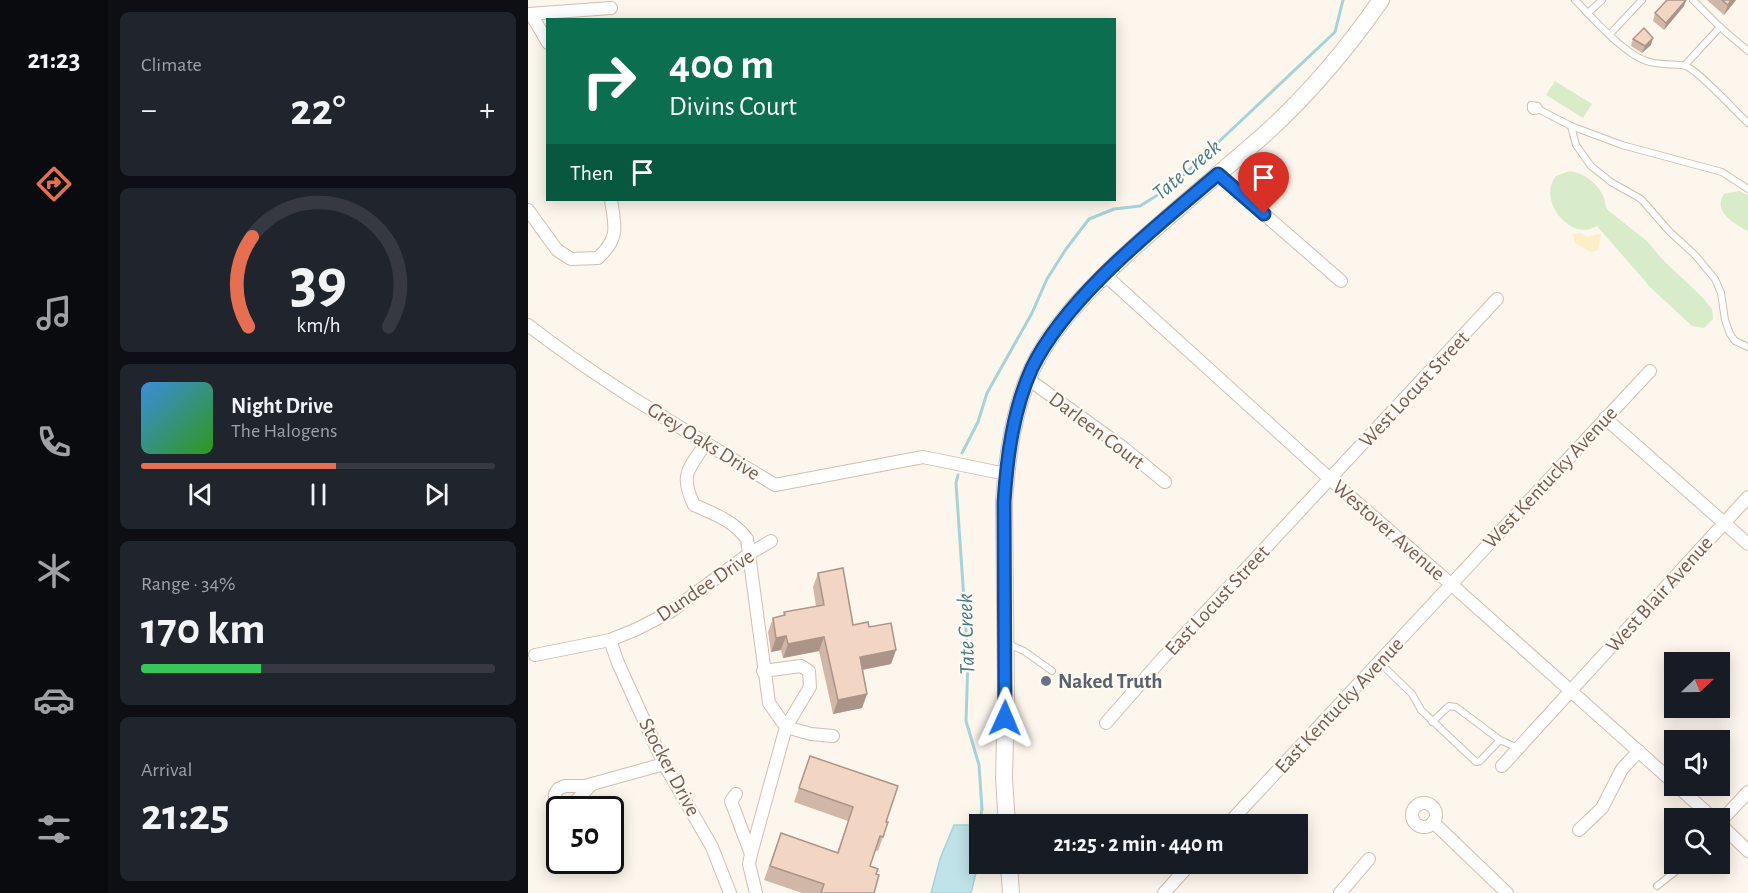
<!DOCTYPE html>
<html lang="en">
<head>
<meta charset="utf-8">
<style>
  body { margin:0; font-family:"Alegreya Sans",sans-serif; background:#20242c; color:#f1f3f6; height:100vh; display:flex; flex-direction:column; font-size:22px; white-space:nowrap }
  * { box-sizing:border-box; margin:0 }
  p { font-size:20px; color:#9ea1a6 }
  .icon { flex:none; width:33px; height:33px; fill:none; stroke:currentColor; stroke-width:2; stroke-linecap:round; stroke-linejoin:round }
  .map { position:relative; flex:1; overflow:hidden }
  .panel { display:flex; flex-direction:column; gap:12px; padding:12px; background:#0d0f14; width:420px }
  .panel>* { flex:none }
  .top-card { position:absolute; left:18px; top:18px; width:570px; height:183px; border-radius:0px; box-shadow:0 3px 15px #0003; background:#0b6e4f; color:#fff; overflow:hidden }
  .needle { width:39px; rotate:68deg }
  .fabs { position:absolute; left:1136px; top:652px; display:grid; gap:12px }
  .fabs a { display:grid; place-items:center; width:66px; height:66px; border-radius:0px; background:#171b24; box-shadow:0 3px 15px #0003; font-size:30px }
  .speed { position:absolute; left:18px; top:796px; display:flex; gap:12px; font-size:30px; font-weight:700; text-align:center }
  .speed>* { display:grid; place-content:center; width:78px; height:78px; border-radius:50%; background:#171b24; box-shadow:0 3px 15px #0003; line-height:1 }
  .speed .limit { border:3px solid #111; border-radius:9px; background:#fff; color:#111 }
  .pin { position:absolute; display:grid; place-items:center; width:51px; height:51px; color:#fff; margin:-62px -26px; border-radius:50% 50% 50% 0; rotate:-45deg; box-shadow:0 0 6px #0007 }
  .pin .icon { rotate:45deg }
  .me { position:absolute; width:66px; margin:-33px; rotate:1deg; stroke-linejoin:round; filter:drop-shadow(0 0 4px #0008) }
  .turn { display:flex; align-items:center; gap:21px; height:126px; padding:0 24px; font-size:27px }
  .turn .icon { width:78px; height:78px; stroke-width:2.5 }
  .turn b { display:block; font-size:42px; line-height:51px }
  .then { display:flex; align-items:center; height:57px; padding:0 24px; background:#0003; gap:12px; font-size:22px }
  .big { font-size:45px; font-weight:700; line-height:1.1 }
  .panel .widget { flex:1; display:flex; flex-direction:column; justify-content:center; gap:9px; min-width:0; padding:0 21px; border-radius:9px; background:#20242c }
  .panel .dial { align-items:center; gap:0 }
  .dial svg { height:156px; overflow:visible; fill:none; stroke:#363941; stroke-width:7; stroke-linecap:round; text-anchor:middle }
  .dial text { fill:#f1f3f6; stroke:none }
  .song { display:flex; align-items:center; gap:18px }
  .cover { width:72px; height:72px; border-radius:9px; background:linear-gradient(135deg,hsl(210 70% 55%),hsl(110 70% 35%)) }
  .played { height:6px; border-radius:3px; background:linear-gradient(90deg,#e76f51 55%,#363941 55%) }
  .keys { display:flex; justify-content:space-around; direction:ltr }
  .heat { display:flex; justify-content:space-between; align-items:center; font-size:33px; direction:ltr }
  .charge { height:9px; border-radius:4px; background:linear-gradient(90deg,#34c759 34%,#363941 0) }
  .trip { position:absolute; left:441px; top:814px; width:339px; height:60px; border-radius:0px; background:#171b24; box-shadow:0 3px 15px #0003; font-weight:700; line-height:60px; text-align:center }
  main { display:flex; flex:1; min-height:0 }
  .tab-bar { display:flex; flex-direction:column; width:108px; justify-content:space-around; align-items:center; background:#090b0e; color:#9ea1a6 }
  .tab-bar .icon { width:42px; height:42px }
  .tab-bar .on { color:#e76f51 }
  .tab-bar b { font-size:27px; color:#f1f3f6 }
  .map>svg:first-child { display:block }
  .green { fill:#d8ecc9 }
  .sand { fill:#fcefc7 }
  .water { fill:#bfe3e8; stroke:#a5d3da; stroke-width:1.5 }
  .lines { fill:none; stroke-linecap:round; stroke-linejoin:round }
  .stream { stroke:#a5d3da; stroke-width:3 }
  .lane-casing { stroke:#d1beb0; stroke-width:8 }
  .street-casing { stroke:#d1beb0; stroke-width:14 }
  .secondary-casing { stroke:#d6c0b0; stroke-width:18 }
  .lane { stroke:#fff; stroke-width:6 }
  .street { stroke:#fff; stroke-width:12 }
  .secondary { stroke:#fff; stroke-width:16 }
  .wall { fill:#d1b7a8 }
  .shaded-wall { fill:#aa9588 }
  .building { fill:#f3d5c3; stroke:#aa9588; stroke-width:1.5 }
  .route-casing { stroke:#114b97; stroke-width:15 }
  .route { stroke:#1a73e8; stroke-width:10 }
  .worship-dot { fill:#6b7280; stroke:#fffaf3; stroke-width:2 }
  .labels { text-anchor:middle; stroke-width:4.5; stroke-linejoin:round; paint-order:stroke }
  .street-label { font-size:21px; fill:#7a5c4d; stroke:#fffaf3 }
  .worship-label { font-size:21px; font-weight:bold; fill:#5b616d; stroke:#fffaf3; text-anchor:start }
  .water-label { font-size:22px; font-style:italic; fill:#437c86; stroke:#fffaf3 }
</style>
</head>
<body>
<main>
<nav class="tab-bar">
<b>21:23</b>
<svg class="icon on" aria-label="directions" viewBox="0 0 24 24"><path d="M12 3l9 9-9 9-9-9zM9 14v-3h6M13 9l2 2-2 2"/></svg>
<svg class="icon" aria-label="music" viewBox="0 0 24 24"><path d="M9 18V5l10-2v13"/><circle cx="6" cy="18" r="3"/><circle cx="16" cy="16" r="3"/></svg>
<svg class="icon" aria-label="phone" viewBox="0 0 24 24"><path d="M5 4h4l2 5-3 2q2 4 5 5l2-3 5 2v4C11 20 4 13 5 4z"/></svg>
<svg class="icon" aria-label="climate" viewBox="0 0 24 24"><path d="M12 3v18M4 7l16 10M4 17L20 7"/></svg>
<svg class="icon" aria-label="car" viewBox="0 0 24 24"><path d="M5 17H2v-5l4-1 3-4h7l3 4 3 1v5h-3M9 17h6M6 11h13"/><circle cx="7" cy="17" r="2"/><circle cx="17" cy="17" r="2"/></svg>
<svg class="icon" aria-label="filters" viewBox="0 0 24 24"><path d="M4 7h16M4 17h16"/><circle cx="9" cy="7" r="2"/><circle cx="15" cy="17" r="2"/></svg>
</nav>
<section class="panel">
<div class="widget"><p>Climate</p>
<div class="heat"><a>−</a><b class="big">22°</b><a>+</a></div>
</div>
<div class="widget dial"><svg viewBox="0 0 100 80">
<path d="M14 69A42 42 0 1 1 86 69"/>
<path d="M14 69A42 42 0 0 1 16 23" stroke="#e76f51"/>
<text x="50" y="56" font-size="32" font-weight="700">39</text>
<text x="50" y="72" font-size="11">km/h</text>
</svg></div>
<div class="widget">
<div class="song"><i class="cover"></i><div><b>Night Drive</b><p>The Halogens</p></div></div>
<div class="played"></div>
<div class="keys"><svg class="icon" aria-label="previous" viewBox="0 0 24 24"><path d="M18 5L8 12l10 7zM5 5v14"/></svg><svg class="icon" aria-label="pause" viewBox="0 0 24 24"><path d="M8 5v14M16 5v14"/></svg><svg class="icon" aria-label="next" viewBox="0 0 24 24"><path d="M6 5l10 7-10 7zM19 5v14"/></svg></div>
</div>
<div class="widget"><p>Range · 34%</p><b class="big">170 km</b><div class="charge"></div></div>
<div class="widget"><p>Arrival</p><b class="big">21:25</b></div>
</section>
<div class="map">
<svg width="1220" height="893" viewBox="0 0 1220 893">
  <rect width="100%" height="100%" fill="#fdf6ec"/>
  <g class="green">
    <polygon points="1027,81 1064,104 1055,118 1018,95"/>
    <path d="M1042 171C1056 173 1071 184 1076 198 1078 203 1076 206 1081 211L1119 241 1133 258 1174 297 1184 309 1185 319 1176 328 1164 326 1123 288 1069 226C1065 228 1060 230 1056 230 1032 229 1012 195 1028 176Z"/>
    <path d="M1211 191 1220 195V231C1207 224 1184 212 1196 194Z"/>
  </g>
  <polygon class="sand" points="1053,233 1059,237 1070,234 1073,235 1070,250 1063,252 1047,243 1045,234"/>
  <polygon class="water" points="426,825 440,825 451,829 451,861 443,893 403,893 412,859"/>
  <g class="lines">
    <g class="stream">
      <polyline points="434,453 450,422 459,393 504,313 519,279 538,249 561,219 586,209 612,206 644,186 807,32 815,0"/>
      <polyline points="430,475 428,483 440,659 438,721 451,765 453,794 454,809 450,828"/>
    </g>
    <g class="lane-casing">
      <g id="lane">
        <path d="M1047 0C1065 18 1098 57 1122 62 1131 65 1153 64 1158 66 1172 72 1207 111 1220 123"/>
        <polyline points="1165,0 1192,27 1220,51"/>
        <polyline points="1060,13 1074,0"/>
        <polyline points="1082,34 1114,0"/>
        <polyline points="1157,65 1192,27"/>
        <polyline points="1012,110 1010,106 1003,105 1003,109 1005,111 1012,110 1043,126 1048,145 1063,166 1083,182 1113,199 1141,231 1167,255 1187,279 1193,293 1197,320 1202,334 1207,341 1220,347"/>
        <polyline points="1043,126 1094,145 1194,172 1220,189"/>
        <polyline points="480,644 496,651 524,671"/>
        <polyline points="851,662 884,694 893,710 948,762 952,761 972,740 990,748"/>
        <polyline points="904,722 921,706 928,707 972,740"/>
        <polyline points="1129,886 1157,864"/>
      </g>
    </g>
    <g class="street-casing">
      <g id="street">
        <polyline points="0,14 83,8"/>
        <polyline points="3,14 20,43"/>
        <polyline points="690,174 813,281"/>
        <path d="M0 210 29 250 43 259 70 258C92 237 87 227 83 200"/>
        <polyline points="577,275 802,479 924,585 1146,783"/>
        <path d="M0 325C77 385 164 434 247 485L395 457 478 474"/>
        <polyline points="500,379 593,446 637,482"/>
        <polyline points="1077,418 1220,544"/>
        <path d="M178 443C161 469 151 474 166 505 186 514 205 520 219 539L241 703 258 727 283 734 305 736"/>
        <polyline points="82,640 90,663 136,764 184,847 202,893"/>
        <polyline points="7,655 82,640 109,629 142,612 221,554 243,541"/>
        <polyline points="578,723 633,660 969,299"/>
        <polyline points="974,766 1220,497"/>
        <polygon points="64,784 45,804 38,807 32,807 27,803 27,794 30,789 37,786 56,786"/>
        <polyline points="64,784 136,764"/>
        <polyline points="1149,786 1186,819"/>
        <polyline points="208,794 203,801 223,854"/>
        <circle cx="896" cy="815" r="12"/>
        <polyline points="905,822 979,893"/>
        <polyline points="1191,823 1220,792"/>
        <polyline points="1191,823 1220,851"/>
        <polyline points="699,825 1122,371"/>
        <polyline points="1051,830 1074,808 1094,769 1111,751"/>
        <polyline points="228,893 221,864 223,854 258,727 282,687 281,671 273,666 235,671"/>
        <polyline points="636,893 662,864"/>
        <polyline points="812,893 841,859"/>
      </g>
    </g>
    <g class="secondary-casing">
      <g id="secondary">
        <path d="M479 825 476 779 478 697 476 502C479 457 485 410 504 369 523 328 557 294 589 263 637 218 688 177 737 134 781 94 819 49 853 0"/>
        <polyline points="481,864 483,893"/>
      </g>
    </g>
    <use href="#lane" class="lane"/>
    <use href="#street" class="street"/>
    <use href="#secondary" class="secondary"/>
  </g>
  <g class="wall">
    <polygon points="1158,0 1156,6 1136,30 1125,21 1127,13"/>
    <polygon points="1179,0 1208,0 1196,15"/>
    <polygon points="1105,39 1123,45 1114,53 1103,46"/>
    <polygon points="290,573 325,625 341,627 368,650 363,664 335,670 339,694 334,708 305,714 291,651 255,658 253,650 243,652 240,632 245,618 255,616 256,612 288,606 285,587"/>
    <polygon points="282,756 358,822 355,837 350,851 347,850 342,866 348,874 346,893 274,893 236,880 253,833 309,853 320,821 266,802"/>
  </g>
  <g class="shaded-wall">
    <polygon points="1158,0 1156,6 1136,30 1138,23"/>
    <polygon points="1203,0 1208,0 1196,15 1200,5"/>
    <polygon points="1125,38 1123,45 1114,53 1117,46"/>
    <polygon points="258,636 253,650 243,652 248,638"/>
    <polygon points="296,637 291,651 255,658 260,644"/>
    <polygon points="368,650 363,664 327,671 332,657"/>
    <polygon points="339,694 334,708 305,714 310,700"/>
  </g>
  <g class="building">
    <polygon points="1139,0 1158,0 1138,23 1127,13"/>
    <polygon points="1194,0 1203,0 1200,5"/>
    <polygon points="1116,28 1125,38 1117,46 1105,39"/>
    <polygon points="315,568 325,625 340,622 341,627 363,623 368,650 332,657 339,694 310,700 296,637 260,644 258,636 248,638 245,618 257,615 256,612 296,605 290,573"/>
    <polygon points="282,756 370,786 358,822 360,822 355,837 352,836 342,866 350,869 348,874 351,875 346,893 293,893 296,884 242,866 253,833 310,853 325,807 271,788"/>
  </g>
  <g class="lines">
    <g class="route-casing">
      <path id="route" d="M477 718 476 502C479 457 485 410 504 368 539 296 629 226 690 174L736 214"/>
    </g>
    <use href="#route" class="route"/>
  </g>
  <circle class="worship-dot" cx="518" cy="681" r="6"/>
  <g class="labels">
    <g class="street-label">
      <text transform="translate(886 389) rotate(-47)" y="7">West Locust Street</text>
      <text transform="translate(569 430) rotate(37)" y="7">Darleen Court</text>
      <text transform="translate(176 441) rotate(32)" y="7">Grey Oaks Drive</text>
      <text transform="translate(1022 477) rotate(-47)" y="7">West Kentucky Avenue</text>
      <text transform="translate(861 530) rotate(41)" y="7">Westover Avenue</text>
      <text transform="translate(177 585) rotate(-34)" y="7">Dundee Drive</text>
      <text transform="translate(1131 594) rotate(-48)" y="7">West Blair Avenue</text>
      <text transform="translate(689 600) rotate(-47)" y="7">East Locust Street</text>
      <text transform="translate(811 705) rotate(-47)" y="7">East Kentucky Avenue</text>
      <text transform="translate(142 767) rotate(62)" y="7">Stocker Drive</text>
    </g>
    <g class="worship-label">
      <text x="530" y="688">Naked Truth</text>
    </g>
    <g class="water-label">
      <text transform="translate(658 169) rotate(-40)" y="8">Tate Creek</text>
      <text transform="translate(437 634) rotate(-92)" y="8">Tate Creek</text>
    </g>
  </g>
</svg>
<div class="fabs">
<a><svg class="needle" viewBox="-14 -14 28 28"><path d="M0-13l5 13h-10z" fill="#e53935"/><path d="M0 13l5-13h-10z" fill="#9ea1a6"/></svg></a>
<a><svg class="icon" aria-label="sound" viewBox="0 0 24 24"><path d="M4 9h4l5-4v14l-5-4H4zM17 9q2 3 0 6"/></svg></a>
<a><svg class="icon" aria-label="search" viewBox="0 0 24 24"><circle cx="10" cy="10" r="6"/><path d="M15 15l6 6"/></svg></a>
</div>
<div class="speed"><div class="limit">50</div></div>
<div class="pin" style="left:736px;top:214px;background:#d93025"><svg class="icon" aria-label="arrive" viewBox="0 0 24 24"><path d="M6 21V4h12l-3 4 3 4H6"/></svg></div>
<svg class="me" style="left:477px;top:718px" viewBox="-20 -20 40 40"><path d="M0-17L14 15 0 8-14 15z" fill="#1a73e8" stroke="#fff" stroke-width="4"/></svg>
<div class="trip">21:25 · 2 min · 440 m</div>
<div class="top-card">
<div class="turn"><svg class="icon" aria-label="right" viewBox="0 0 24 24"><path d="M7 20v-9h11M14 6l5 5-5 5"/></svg><div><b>400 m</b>Divins Court</div></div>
<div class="then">Then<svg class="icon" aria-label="arrive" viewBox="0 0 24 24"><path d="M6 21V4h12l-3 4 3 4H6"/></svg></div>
</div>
</div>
</main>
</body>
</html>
